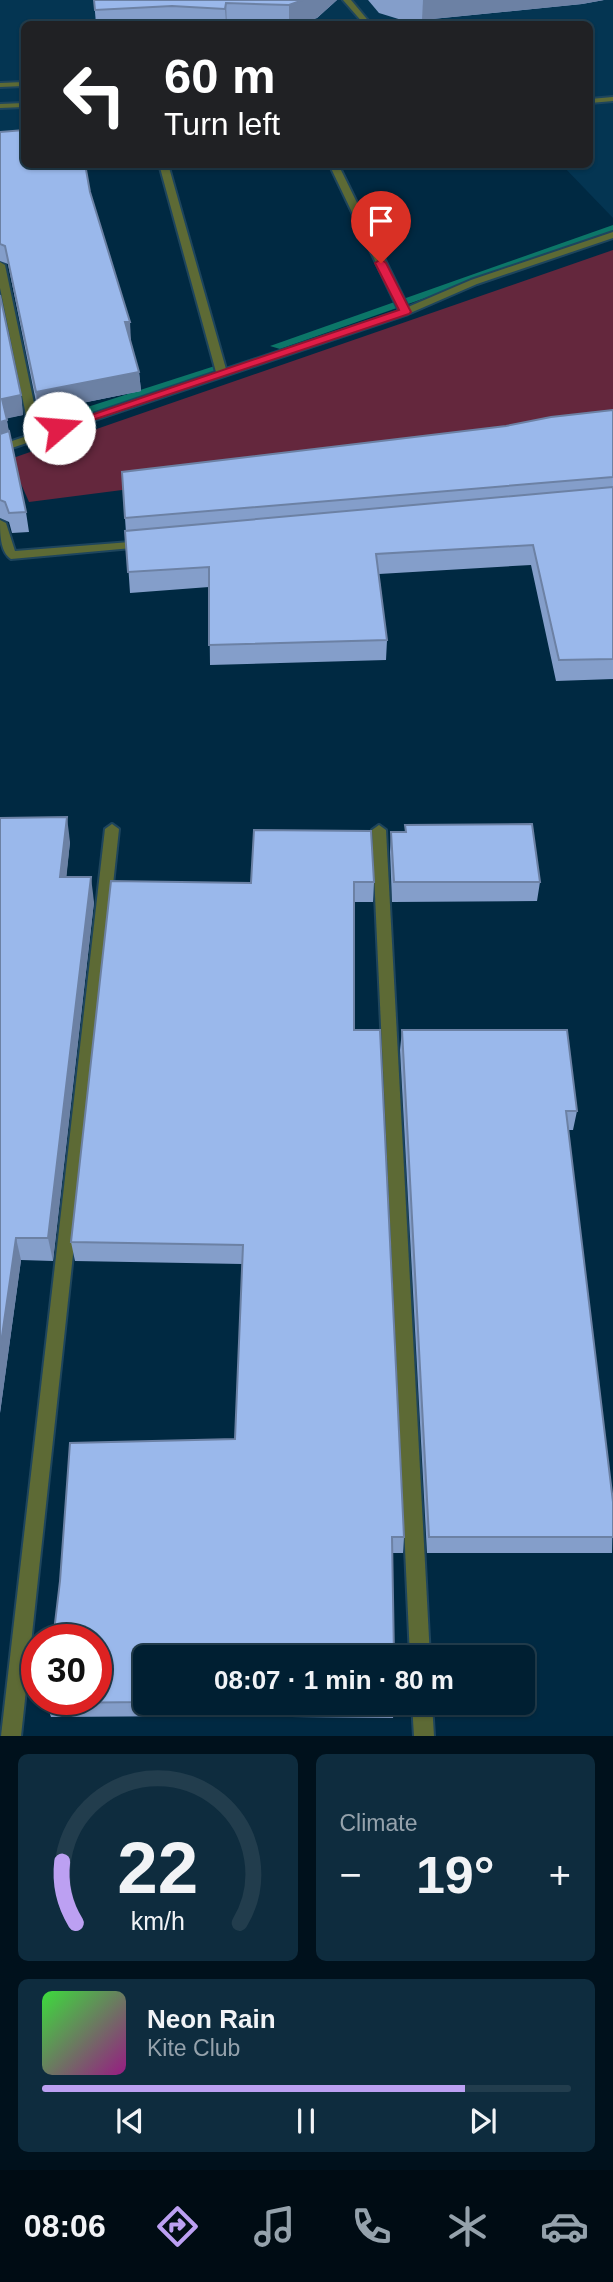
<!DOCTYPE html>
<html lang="en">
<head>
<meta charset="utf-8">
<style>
  body { margin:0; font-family:Arial,sans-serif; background:#0e2c3e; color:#f1f3f6; height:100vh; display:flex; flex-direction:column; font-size:26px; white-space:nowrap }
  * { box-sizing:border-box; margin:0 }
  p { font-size:23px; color:#95a2ac }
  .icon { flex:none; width:38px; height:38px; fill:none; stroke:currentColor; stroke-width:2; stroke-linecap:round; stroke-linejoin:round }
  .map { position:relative; height:1736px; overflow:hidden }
  .drawer { display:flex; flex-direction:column; gap:18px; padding:18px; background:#00111c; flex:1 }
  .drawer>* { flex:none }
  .top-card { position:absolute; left:21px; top:21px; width:572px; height:147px; border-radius:10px; box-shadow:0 2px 5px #0004,0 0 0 2px #223d4d; background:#202124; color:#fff; overflow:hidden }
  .speed { position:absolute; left:21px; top:1624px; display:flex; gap:14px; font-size:35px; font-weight:700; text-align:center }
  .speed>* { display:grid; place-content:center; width:91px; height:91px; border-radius:50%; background:#001f32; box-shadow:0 2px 5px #0004,0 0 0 2px #223d4d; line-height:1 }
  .speed .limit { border:10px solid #d22; background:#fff; color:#111 }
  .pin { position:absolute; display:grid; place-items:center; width:60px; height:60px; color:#fff; margin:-72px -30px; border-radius:50% 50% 50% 0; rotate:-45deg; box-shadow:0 0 7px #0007 }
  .pin .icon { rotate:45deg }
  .me { position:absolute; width:77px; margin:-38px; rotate:72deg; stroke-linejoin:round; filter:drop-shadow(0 0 5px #0008) }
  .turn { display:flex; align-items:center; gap:24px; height:147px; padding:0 28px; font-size:32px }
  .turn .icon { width:91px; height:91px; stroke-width:2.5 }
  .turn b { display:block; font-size:49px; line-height:60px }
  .big { font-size:52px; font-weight:600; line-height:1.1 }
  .drawer .tile { flex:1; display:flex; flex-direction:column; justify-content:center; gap:10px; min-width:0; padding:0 24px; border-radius:10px; background:#0e2c3e }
  .drawer .dial { align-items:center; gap:0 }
  .dial svg { height:182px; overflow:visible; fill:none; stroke:#223d4d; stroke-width:7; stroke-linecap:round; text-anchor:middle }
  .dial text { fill:#f1f3f6; stroke:none }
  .song { display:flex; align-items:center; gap:21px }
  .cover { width:84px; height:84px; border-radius:10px; background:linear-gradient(135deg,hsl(120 70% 55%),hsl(310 70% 35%)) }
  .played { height:7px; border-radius:4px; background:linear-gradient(90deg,#bca0f2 80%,#223d4d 80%) }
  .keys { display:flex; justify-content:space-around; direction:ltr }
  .heat { display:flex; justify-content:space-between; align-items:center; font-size:38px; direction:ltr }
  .drawer .tiles { flex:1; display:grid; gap:18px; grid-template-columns:1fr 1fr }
  .tile:last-child { grid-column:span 2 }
  .trip { position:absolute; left:133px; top:1645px; width:402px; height:70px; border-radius:10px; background:#001f32; box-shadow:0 2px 5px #0004,0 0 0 2px #223d4d; font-weight:600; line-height:70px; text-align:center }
  .tab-bar { display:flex; height:112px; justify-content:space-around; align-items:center; background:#000c14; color:#95a2ac }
  .tab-bar .icon { width:49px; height:49px }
  .tab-bar .current { color:#bca0f2 }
  .tab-bar b { font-size:32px; color:#f1f3f6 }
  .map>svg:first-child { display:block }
  .built { fill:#043552 }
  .green { fill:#64273d }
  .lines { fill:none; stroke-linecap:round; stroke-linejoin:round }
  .stream { fill:#0c7668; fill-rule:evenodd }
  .service-casing { stroke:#1e455d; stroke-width:4 }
  .minor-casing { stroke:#1e455d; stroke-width:4 }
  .service { fill:#5d6a35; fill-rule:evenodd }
  .minor { fill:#5d6a35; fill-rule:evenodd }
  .wall { fill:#849eca }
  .shaded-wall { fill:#6c81a4 }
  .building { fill:#9ab8eb; stroke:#6c81a4; stroke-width:2 }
  .route { fill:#e11d48; stroke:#92132f; stroke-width:2 }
</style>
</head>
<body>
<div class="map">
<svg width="613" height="1736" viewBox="0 0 613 1736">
  <rect width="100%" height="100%" fill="#002942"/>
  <polygon class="built" points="0,0 613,0 613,218 562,165 590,164 590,24 24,24 24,144 0,146"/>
  <polygon class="green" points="613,250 613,427 29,502 10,459"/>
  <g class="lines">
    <g class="stream">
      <polygon points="613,225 613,232 280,349 270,346"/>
      <polygon points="221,364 226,365 226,371 87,414 82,415 75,411"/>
    </g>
    <g class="service-casing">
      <g id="service">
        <polygon points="343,0 351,0 371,24 364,24"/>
        <polygon points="24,82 24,86 0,87 0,83"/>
        <polygon points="613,97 613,101 590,103 590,99"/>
        <polygon points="24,103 24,107 0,108 0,104"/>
      </g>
    </g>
    <g class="minor-casing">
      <g id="minor">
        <polygon points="159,164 168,164 226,369 399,311 329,164 338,164 408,307 471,280 613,232 613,238 477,284 408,314 0,452 0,445 30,435 0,288 0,262 5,265 40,432 216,372"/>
        <path d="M0 520 6 523 15 551 143 541 149 544 143 547 11 559C0 552 0 533 0 520Z"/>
        <polygon points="112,824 119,829 21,1736 1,1736 105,829"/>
        <polygon points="379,825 386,830 430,1657 410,1657 372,830"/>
        <polygon points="412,1703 432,1703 434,1736 414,1736"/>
      </g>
    </g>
    <use href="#service" class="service"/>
    <use href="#minor" class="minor"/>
  </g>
  <g class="wall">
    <polygon points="94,0 337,0 317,18 298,24 96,24"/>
    <polygon points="368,0 604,0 582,4 422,20 405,21 379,13"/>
    <polygon points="0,132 90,192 131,341 130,341 139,372 141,391 38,412 8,264 0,261"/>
    <polygon points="0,295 21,395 23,415 6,418 26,512 29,532 12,533 9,522 0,518"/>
    <polygon points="613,410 613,679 556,681 531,565 379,574 387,640 386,660 210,665 209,587 130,593 125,518 506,426"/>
    <polygon points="0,818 70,842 66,877 94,902 53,1261 21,1260 0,1413"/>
    <polygon points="405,825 540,882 537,901 392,902 390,852 391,832 405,832"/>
    <polygon points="374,882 373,902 354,902 354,1030 404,1537 403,1553 393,1553 145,1657 145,1703 395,1703 393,1718 292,1717 292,1708 200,1706 200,1716 51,1717 46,1703 235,1439 242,1264 75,1261 71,1242 251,883"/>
    <polygon points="402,1030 577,1111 573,1130 568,1130 613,1502 612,1553 427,1553 400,1050"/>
  </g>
  <g class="shaded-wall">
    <polygon points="303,0 337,0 317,18 298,24 289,24 289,5"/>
    <polygon points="423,0 604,0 582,4 422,20"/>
    <polygon points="226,3 227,24 226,24 225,9"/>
    <polygon points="125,322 130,322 131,341 127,341"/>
    <polygon points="139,372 141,391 38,412 36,392"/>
    <polygon points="21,395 23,415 5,419 2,399"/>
    <polygon points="7,420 10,439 0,443 0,422"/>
    <polygon points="67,817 70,842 64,901 60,877"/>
    <polygon points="91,877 94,902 53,1261 48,1238"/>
    <polygon points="16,1238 21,1260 0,1413 0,1350"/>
  </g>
  <g class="building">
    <polygon points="94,0 303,0 289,5 226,3 225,9 172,6 95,10"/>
    <polygon points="24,130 24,164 85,164 90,192 130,322 125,322 139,372 36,392 5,246 0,244 0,132"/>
    <polygon points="0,295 21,395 2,399 7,420 0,422"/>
    <polygon points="613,410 613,477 125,518 122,472 506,426 551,417"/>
    <polygon points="9,431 26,512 9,513 5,502 0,500 0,434"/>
    <polygon points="613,487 613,659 559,660 533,545 376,554 387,640 209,645 209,567 128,572 125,531"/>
    <polygon points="67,817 60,877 91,877 48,1238 16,1238 0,1350 0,818"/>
    <polygon points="532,824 540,882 394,882 391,832 406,832 405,825"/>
    <polygon points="254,830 371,831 374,882 354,882 354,1030 380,1030 404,1537 392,1537 394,1657 145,1657 145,1702 46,1703 47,1699 96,1699 96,1640 53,1640 60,1581 70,1443 235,1439 243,1245 71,1242 111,881 251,883"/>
    <polygon points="402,1030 567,1030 577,1111 566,1111 613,1502 613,1537 429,1537"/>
    <polygon points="307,1703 395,1703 395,1704"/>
  </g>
  <polygon class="route" points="381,259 386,263 411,312 409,314 63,430 53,428 399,310 375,263"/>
</svg>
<div class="speed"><div class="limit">30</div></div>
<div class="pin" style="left:381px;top:263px;background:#d93025"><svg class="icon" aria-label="arrive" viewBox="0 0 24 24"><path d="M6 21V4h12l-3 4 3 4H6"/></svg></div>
<svg class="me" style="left:59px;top:428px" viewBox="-20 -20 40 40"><circle r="19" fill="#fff"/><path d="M0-13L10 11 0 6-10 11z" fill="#e11d48"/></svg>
<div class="trip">08:07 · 1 min · 80 m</div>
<div class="top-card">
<div class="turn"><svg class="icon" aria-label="left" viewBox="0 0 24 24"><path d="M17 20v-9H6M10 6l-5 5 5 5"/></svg><div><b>60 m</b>Turn left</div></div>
</div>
</div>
<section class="drawer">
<div class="tiles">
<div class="tile dial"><svg viewBox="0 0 100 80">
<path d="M14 69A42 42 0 1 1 86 69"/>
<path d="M14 69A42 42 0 0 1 8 42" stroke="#bca0f2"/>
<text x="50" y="56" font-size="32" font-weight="700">22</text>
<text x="50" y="72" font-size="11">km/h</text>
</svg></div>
<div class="tile"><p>Climate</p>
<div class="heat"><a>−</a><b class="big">19°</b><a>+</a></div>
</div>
<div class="tile">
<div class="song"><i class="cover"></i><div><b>Neon Rain</b><p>Kite Club</p></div></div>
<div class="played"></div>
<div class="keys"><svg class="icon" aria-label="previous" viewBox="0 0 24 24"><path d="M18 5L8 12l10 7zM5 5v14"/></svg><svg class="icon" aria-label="pause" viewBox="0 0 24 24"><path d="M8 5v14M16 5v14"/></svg><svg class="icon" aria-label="next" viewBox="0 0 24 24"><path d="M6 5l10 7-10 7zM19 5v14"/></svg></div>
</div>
</div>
</section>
<nav class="tab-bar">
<b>08:06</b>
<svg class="icon current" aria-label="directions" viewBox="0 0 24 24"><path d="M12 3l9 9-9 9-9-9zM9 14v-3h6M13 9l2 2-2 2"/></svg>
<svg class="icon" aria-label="music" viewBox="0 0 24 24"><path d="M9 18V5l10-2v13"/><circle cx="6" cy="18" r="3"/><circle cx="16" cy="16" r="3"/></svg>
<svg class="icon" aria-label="phone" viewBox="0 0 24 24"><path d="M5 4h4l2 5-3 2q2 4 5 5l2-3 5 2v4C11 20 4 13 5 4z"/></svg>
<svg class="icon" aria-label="climate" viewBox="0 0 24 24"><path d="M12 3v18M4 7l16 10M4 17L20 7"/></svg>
<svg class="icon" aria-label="car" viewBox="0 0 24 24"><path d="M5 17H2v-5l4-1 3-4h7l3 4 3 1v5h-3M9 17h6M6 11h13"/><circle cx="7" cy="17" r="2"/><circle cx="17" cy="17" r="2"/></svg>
</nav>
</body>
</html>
